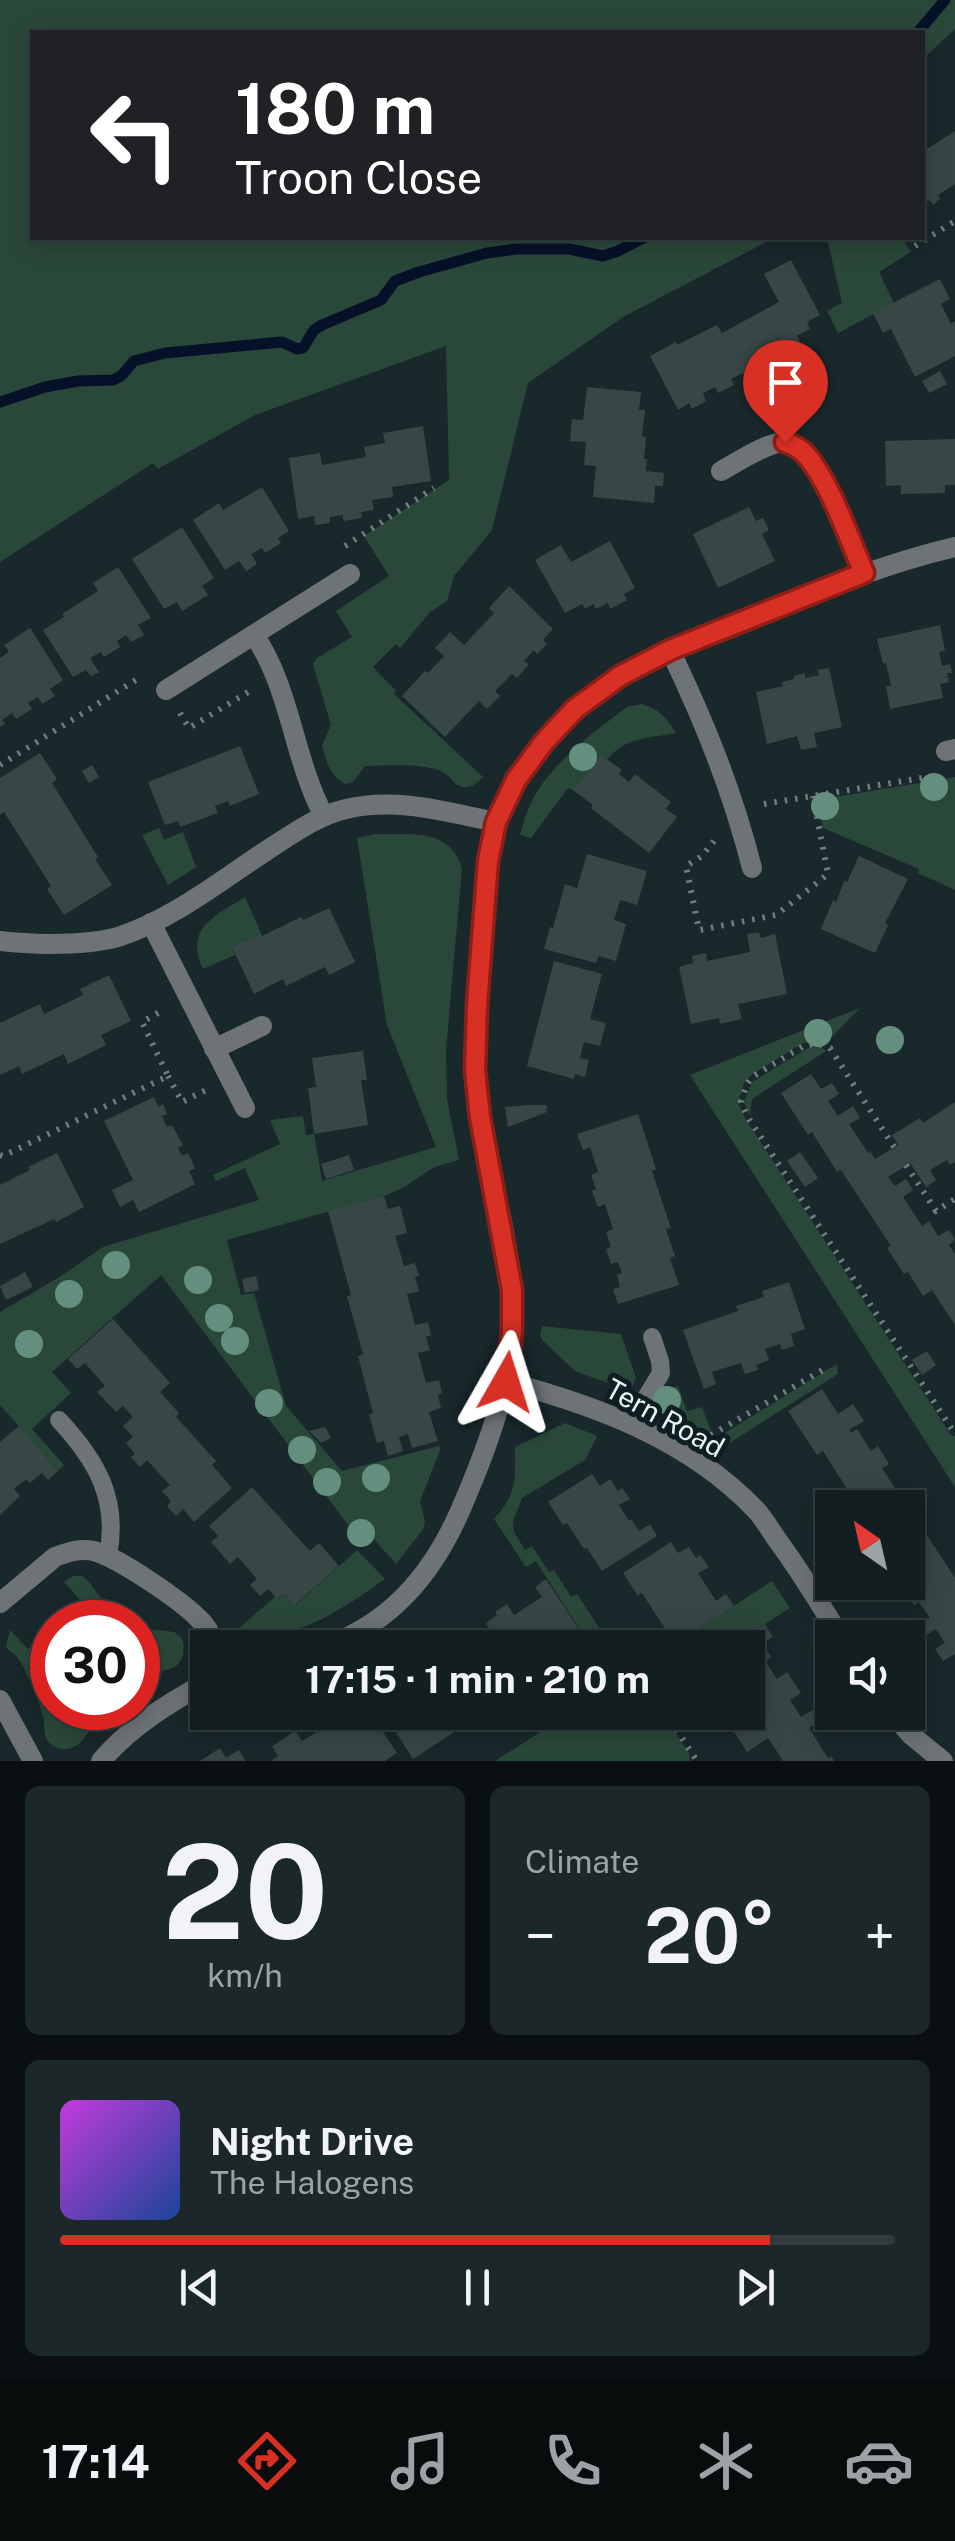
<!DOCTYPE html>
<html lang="en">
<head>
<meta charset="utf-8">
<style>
  body { margin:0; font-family:"Public Sans",sans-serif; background:#1c2729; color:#f1f3f6; height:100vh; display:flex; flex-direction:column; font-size:38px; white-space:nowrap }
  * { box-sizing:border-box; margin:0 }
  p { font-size:32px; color:#9da2a5 }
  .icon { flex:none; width:55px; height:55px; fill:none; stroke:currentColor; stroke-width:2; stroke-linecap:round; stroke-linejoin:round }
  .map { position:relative; height:1761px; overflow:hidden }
  .sheet { display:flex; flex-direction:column; gap:25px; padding:25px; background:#0a1012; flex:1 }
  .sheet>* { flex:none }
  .top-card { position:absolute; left:30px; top:30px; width:895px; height:210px; border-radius:0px; box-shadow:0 5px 25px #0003,0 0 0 2px #323c3e; background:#202124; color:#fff; overflow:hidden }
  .needle { width:65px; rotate:326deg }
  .fabs { position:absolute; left:815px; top:1490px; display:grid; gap:20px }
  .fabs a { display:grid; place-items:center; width:110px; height:110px; border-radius:0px; background:#131e20; box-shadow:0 5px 25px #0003,0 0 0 2px #323c3e; font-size:50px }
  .speed { position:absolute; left:30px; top:1600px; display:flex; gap:20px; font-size:50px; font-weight:700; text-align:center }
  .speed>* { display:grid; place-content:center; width:130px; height:130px; border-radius:50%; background:#131e20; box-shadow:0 5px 25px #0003,0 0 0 2px #323c3e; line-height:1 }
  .speed .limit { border:15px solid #d22; background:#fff; color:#111 }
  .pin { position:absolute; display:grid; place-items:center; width:85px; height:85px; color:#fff; margin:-102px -42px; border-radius:50% 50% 50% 0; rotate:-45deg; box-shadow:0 0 10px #0007 }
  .pin .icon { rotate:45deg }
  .me { position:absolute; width:110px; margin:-55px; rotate:6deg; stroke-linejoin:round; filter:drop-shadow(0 0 8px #0008) }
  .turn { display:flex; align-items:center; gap:35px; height:210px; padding:0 40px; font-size:45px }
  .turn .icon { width:130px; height:130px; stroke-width:2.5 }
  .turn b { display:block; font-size:70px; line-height:85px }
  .big { font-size:75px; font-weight:700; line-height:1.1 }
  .sheet .card { flex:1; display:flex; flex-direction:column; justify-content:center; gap:15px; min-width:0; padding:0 35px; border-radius:15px; background:#1c2729 }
  .sheet .dial { align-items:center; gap:0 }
  .dial b { font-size:130px; line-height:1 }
  .song { display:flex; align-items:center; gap:30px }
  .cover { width:120px; height:120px; border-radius:15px; background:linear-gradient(135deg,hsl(290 70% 55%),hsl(220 70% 35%)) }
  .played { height:10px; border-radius:5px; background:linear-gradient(90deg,#d93025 85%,#323c3e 85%) }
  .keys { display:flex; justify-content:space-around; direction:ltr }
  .heat { display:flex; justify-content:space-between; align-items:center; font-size:55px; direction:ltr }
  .sheet .tiles { flex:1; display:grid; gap:25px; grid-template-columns:1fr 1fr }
  .card:last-child { grid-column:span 2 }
  .trip { position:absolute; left:190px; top:1630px; width:575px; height:100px; border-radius:0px; background:#131e20; box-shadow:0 5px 25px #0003,0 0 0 2px #323c3e; font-weight:700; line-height:100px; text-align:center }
  .dock { display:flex; height:160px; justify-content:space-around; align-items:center; background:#080c0d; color:#9da2a5 }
  .dock .icon { width:70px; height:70px }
  .dock .on { color:#d93025 }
  .dock b { font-size:45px; color:#f1f3f6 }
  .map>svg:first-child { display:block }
  .green { fill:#2a483a }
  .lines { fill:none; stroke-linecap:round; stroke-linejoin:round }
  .stream { stroke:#051128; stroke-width:11 }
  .building { fill:#374745 }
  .path { stroke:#717e81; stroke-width:6; stroke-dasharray:2.5 8; stroke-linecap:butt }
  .service { stroke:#6d7377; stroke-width:18 }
  .minor { stroke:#6d7377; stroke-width:20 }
  .tree { fill:#648f7f }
  .route-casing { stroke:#8d1f18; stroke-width:25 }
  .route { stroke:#d93025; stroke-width:18 }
  .labels { text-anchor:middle; stroke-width:10; stroke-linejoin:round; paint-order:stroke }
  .street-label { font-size:28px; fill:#eaf4f6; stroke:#0f1e21 }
</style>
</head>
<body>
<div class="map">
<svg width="955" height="1761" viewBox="0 0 955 1761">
  <rect width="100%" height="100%" fill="#19282b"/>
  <g class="green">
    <path d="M0 0H955V29L923 59 922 32H32V238H774L623 317 528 383 492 530 454 576 447 601 430 612 400 648 396 644 373 667 396 691 394 694 483 777C477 783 472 788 463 787 454 786 452 777 444 773 425 762 387 766 365 766L353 782 346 784C330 777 327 762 322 746L331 725 313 664 317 658 352 637 336 611 389 576 364 536 449 480 446 346 255 415 158 469 153 463 0 562Z"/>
    <polygon points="827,238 902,238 911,252 879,272 894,303 838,333 827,311 842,303"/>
    <path d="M642 704C660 710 666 717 676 733 650 738 624 737 607 760L601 755 573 790 568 788 531 838 520 835C524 820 529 804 538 790 560 757 596 730 627 707Z"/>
    <polygon points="955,777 955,890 918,873 919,869 823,828 817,800"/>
    <polygon points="159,828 164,840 183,832 196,867 168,885 142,835"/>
    <path d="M374 834C409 835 449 827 462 868L446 1050 447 1099 459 1160 434 1167 404 1187 384 1196 227 1240 241 1295 254 1293 286 1406 342 1471 439 1446 441 1448 420 1501 425 1522 424 1528 396 1564 373 1538 363 1545 161 1275 52 1372 71 1393 32 1429 64 1465 58 1471 0 1405V1312L58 1278 103 1247 259 1200 245 1168 216 1181 213 1175 280 1144 270 1120 303 1116 306 1135 314 1134 322 1181 436 1147 387 1025 357 838Z"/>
    <path d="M245 897 261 933 232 947 235 955 203 969C184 929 214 916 245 897Z"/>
    <polygon points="860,1008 827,1042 819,1041 803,1043 751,1075 744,1083 738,1103 745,1118 951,1435 955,1436 955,1487 690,1075"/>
    <polygon points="819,1046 826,1051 752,1099 750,1116 744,1102 752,1082 806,1049"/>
    <polygon points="542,1326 621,1334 636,1378 632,1387 624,1389 575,1371 543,1341 540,1336"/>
    <polygon points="837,1364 838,1374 720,1449 710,1442"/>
    <polygon points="678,1386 687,1411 702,1407 711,1431 704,1435 660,1408 658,1403 659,1395 666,1389"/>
    <path d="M565 1423 597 1436 585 1460 522 1498 513 1522 514 1532 525 1550 532 1546 549 1572 554 1570 571 1597 577 1594 612 1647H591L536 1561 526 1567 494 1519C518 1492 515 1480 515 1447Z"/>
    <path d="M357 1550 385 1579C348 1605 284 1652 239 1628L275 1597 278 1599 284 1593 296 1605Z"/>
    <path d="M73 1576H82L89 1582 100 1597 149 1629 174 1632 182 1638C191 1675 161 1667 138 1680V1622H58L81 1601 64 1582Z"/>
    <polygon points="772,1581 790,1608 729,1647 687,1648 705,1636 700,1628"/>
    <path d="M52 1627V1708H102C93 1718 90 1733 81 1742 74 1749 61 1752 52 1745 41 1737 46 1727 43 1716 40 1704 24 1664 17 1657 13 1653 8 1651 6 1646L10 1630 28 1649Z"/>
    <polygon points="570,1713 662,1713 689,1753 690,1761 495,1761"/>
  </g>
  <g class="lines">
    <g class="stream">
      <polyline points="918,32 945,0"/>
      <polyline points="0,402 45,387 78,381 113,380 121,376 134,361 165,353 282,342 297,349 303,348 314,330 322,325 381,300 395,281 419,272 487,253 516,249 569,249 603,256 618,251 643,238"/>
    </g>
  </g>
  <g class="building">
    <polygon points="955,131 955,184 938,195 940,199 933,205 930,200 922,204 922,152"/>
    <polygon points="791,260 820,315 807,322 810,329 797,336 804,350 793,356 796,362 779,371 777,365 756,376 760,385 751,389 743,373 731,379 734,385 718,393 715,387 703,393 706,401 692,409 689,403 678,410 650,356 676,342 677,345 717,325 722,333 779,302 764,274"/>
    <polygon points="940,279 950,299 941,304 951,324 955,321 955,356 915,377 891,329 883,333 873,313"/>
    <polygon points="940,371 947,384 929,393 922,381"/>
    <polygon points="587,387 641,392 639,410 645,410 642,436 646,437 644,459 647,459 646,471 664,473 663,486 655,486 654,503 593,497 596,466 584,465 586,442 570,441 572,419 583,420"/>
    <polygon points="423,426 431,481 392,487 393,497 372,500 374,510 361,512 362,518 343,521 343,515 330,517 330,523 315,525 314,516 298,519 289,458 320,453 322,465 366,457 364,447 385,443 383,433"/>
    <polygon points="955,439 955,485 945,485 945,493 901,494 901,485 886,486 885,441"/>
    <polygon points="262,487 289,531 278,538 281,543 265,553 262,548 251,554 257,564 246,571 239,561 225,570 193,520 219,503 223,510"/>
    <polygon points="749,507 756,521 763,518 769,530 762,534 775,561 718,588 693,534"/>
    <polygon points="182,527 214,578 202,586 208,595 182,611 177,602 164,609 132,559"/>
    <polygon points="610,541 635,588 624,594 627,600 610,609 608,603 596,609 593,604 585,609 582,604 565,613 535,560 561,545 571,562"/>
    <polygon points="118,567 151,618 138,625 144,635 131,642 126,635 117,641 120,647 104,657 101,652 90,658 99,672 91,676 86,670 73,677 43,630 64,617 62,614 98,591 93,583"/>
    <polygon points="509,586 553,629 543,640 547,644 537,654 534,650 524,661 529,664 517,678 512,674 495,691 500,696 487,709 479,701 445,737 402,696 425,671 428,673 444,656 435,648 450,632 464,645 494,613 489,608"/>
    <polygon points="940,625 945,651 939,652 942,666 950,664 952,673 947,673 949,682 940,684 943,698 890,709 886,686 891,686 886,663 883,664 877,639"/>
    <polygon points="30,628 63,680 50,689 55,696 42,704 38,697 28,703 32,709 16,719 12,713 2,720 5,724 0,727 0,658 9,652 4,645"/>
    <polygon points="829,668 842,727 814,733 817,747 801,750 797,736 767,744 756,692 783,686 782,682 794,679 794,676 805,673 805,678 819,675 817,670"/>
    <polygon points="240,746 259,794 230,806 228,801 215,806 218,813 180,827 178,821 165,825 148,782"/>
    <polygon points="40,753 57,779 52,783 98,857 95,859 112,885 64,915 47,889 51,886 4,812 0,815 0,778"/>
    <polygon points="601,755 622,770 619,774 629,782 635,774 671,802 666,809 677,817 649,853 591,808 593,805 573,790"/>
    <polygon points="92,765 99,777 89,783 82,771"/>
    <polygon points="587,854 647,871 637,905 620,900 614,920 626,924 616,961 599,956 596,963 544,949 550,927 553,928 565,884 577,888"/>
    <polygon points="859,856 908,879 885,923 888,925 875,953 821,929 833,900 836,902 844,881 847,882"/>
    <polygon points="329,908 355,962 329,975 325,967 286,986 283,979 254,994 232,947 261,933 262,936 301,917 303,920"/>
    <polygon points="759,932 761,938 775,934 787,994 738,1004 742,1019 720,1024 719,1018 691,1024 679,967 693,963 692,956 706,953 707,961 750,952 747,934"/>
    <polygon points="554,961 602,974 590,1019 606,1023 600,1046 584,1042 583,1045 580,1058 589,1060 585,1077 575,1074 574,1079 527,1066"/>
    <polygon points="109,975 131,1021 101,1035 106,1045 68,1064 64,1054 22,1074 19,1066 0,1075 0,1023 40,1004 44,1014 83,995 80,989"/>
    <polygon points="363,1051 367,1080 361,1080 368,1125 314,1134 308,1088 316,1087 312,1058"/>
    <polygon points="811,1074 821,1089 832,1083 839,1094 828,1101 838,1116 853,1106 860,1118 849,1124 868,1153 870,1151 875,1159 898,1145 892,1135 920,1118 923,1123 955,1102 955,1162 950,1165 947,1160 930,1170 936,1180 926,1187 910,1163 888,1177 895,1186 906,1179 913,1190 903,1197 922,1226 929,1221 938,1236 949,1230 955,1239 949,1245 955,1254 955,1325 932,1290 923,1296 908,1272 904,1274 887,1248 891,1246 841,1170 837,1172 812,1132 808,1135 781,1093"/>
    <polygon points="154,1097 158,1107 163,1104 167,1114 162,1116 167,1127 172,1125 183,1145 178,1148 182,1156 188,1153 195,1168 189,1171 195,1184 139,1212 133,1200 120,1207 112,1190 133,1180 104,1121"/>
    <polygon points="529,1105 546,1105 547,1112 508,1127 505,1107"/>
    <polygon points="638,1114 656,1169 652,1171 671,1228 666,1229 675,1256 670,1258 679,1285 618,1304 613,1289 620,1287 617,1275 622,1273 618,1262 611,1264 606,1249 611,1247 606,1232 613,1229 605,1204 598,1207 592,1191 596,1189 591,1175 598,1172 590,1147 583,1150 577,1134"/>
    <polygon points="800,1152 818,1178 805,1187 787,1161"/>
    <polygon points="57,1153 84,1207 56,1222 54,1219 0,1244 0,1185 30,1170 28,1167"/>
    <polygon points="349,1155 354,1170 326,1179 321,1164"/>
    <polygon points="384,1196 388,1209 400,1206 407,1233 395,1236 404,1266 415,1263 419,1276 415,1277 419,1291 407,1294 415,1325 428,1322 431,1335 426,1337 430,1350 418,1353 426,1383 439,1380 442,1393 438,1395 441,1408 429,1412 438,1441 412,1448 408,1434 399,1437 403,1451 388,1456 384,1441 377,1443 369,1414 373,1413 358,1356 363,1354 347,1296 351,1295 328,1211"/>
    <polygon points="25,1272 33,1287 6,1300 0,1286"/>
    <polygon points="256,1276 259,1290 245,1293 242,1279"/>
    <polygon points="789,1282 805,1329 791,1334 794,1346 782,1350 780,1344 765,1349 769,1360 756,1365 758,1370 745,1374 741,1363 712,1372 716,1384 704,1389 683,1330 738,1311 736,1306 764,1297 762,1291"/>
    <polygon points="113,1319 170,1383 160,1392 179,1413 176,1417 216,1461 212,1465 232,1488 194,1522 183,1509 176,1516 167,1506 171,1501 162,1491 170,1485 147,1460 140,1467 131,1457 135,1454 126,1443 133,1437 123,1426 133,1417 123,1406 116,1412 97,1392 105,1386 85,1363 77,1369 68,1359"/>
    <polygon points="927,1351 936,1365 922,1375 912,1360"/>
    <polygon points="822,1389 838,1414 853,1404 864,1421 849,1430 851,1433 857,1429 871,1451 878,1446 889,1464 882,1468 899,1494 878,1508 859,1508 823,1451 817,1455 788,1411"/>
    <polygon points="19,1426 58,1471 48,1480 42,1473 30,1483 26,1479 14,1489 20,1496 0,1515 0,1442"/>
    <polygon points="325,1427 331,1438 321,1443 309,1431"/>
    <polygon points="592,1474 600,1486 610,1479 618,1491 622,1488 630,1499 619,1505 629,1521 631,1519 639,1531 650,1524 657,1536 602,1571 587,1548 584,1549 567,1523 563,1525 548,1502"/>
    <polygon points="252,1487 310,1551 319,1543 339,1566 295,1605 284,1593 277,1599 268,1589 260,1596 250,1585 257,1579 238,1557 230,1564 211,1542 218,1536 209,1526"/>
    <polygon points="919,1523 955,1578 955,1654 943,1661 935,1649 945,1643 936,1629 926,1635 919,1624 930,1618 919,1602 914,1605 902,1588 892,1595 885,1584 908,1582 908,1531"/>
    <polygon points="671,1542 678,1553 689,1547 696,1558 700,1555 709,1567 698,1573 716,1601 726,1594 734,1606 675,1644 642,1593 638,1596 623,1573"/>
    <polygon points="546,1579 591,1648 471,1648 492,1634 486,1623 497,1615 495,1612 507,1604 514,1615 542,1597 535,1587"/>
    <polygon points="765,1624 773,1637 762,1643 771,1657 765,1661 777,1679 787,1672 801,1693 790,1700 801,1717 812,1710 819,1721 809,1728 828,1758 831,1756 834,1761 783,1761 768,1738 747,1752 729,1724 737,1718 733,1712 748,1712 748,1648 729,1648"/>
    <polygon points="323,1712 354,1714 370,1712 397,1753 385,1761 271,1761 278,1756 272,1746 283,1739 295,1731 302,1741 328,1725 321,1714"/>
    <polygon points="383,1712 485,1712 413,1759"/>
    <polygon points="530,1712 544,1712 551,1724 538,1732 527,1715"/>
    <polygon points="220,1748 226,1758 239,1750 246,1761 200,1761"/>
  </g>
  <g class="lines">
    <g class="path">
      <polyline points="915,246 955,221"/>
      <polyline points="345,546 434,488"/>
      <polyline points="180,713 189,728 253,689"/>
      <polyline points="0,765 139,678"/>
      <polyline points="764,804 934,776"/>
      <polyline points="714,841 702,856 686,866 699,930 776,915 828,874 813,796"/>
      <polyline points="168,1076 182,1102 208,1089"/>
      <polyline points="894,1147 830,1048 819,1044 805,1045 752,1077 747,1084 741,1102 747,1116 955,1434"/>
      <polyline points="0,1155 3,1156 168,1076 142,1022 165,1009"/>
      <polyline points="906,1165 936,1211 955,1199"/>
      <polyline points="711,1435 826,1368"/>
      <polyline points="665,1712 697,1761"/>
    </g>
    <g class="service">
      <path d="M59 1420C97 1461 119 1499 108 1556"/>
      <polyline points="630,1424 661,1373 660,1361 652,1337"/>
    </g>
    <g class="minor">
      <path d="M721 471C736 463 769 441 785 442 816 445 852 545 864 573"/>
      <path d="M254 635C291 689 293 758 324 816"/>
      <path d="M670 650C705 723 732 790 752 868"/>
      <polyline points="166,690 350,574"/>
      <polyline points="946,751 955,749"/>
      <polyline points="151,923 245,1108"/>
      <path d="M0 941C32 945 91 946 121 936 174 918 220 881 266 851 291 835 316 816 346 809 397 797 446 812 496 822"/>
      <polyline points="214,1049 262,1026"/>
      <path d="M507 1382C598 1406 689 1440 756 1510 764 1519 771 1531 778 1541 801 1572 821 1605 841 1638"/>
      <path d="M0 1603 55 1557C68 1552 80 1548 94 1551 119 1558 182 1601 200 1620 208 1627 212 1638 216 1648"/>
      <path d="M319 1648C389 1627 432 1575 460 1511 491 1440 517 1370 512 1292 508 1227 486 1163 476 1098 470 1052 478 1001 481 955 484 911 482 861 497 820 506 796 520 775 535 755 592 676 682 645 769 611 830 586 891 562 955 547"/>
      <polyline points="0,1700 33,1761"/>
      <polyline points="891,1712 911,1735 943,1761"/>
      <path d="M101 1761C129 1728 169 1702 208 1682"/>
    </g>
  </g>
  <g class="tree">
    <circle cx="583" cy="757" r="14"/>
    <circle cx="934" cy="787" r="14"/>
    <circle cx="825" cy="806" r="14"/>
    <circle cx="818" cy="1033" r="14"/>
    <circle cx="890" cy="1040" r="14"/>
    <circle cx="116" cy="1265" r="14"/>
    <circle cx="198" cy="1280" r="14"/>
    <circle cx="69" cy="1294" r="14"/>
    <circle cx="219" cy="1318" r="14"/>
    <circle cx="235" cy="1341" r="14"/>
    <circle cx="29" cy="1344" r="14"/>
    <circle cx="667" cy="1400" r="14"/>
    <circle cx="269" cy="1403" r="14"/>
    <circle cx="302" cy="1450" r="14"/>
    <circle cx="376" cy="1478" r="14"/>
    <circle cx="327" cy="1482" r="14"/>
    <circle cx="361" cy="1533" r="14"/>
  </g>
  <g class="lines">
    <g class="route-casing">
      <path id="route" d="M506 1382 512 1332V1290L480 1117 475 1070 477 1005 488 861 496 822 516 780 544 742 575 709 620 676 670 650 864 573C849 539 830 482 806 455 800 448 794 445 785 442"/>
    </g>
    <use href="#route" class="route"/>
  </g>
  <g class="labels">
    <g class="street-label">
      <text transform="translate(665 1418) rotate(29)" y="10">Tern Road</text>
    </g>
  </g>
</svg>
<div class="fabs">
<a><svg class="needle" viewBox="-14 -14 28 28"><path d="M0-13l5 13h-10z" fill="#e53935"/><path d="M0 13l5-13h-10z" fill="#9da2a5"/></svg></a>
<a><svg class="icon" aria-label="sound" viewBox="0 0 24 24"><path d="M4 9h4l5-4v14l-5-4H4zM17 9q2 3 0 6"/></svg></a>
</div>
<div class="speed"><div class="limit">30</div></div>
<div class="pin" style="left:785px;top:442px;background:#d93025"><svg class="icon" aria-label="arrive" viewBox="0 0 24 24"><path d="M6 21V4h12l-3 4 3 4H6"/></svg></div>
<svg class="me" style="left:506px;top:1382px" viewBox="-20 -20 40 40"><path d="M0-17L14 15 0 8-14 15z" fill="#d93025" stroke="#fff" stroke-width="4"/></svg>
<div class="trip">17:15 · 1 min · 210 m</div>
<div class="top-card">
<div class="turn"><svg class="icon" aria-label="left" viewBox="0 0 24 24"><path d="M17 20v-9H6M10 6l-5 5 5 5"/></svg><div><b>180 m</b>Troon Close</div></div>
</div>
</div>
<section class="sheet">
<div class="tiles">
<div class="card dial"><b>20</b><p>km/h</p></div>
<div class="card"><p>Climate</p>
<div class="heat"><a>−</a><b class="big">20°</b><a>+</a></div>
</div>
<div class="card">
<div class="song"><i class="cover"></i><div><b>Night Drive</b><p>The Halogens</p></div></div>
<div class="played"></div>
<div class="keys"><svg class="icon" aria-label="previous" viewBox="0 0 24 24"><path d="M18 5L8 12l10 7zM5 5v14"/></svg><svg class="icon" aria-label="pause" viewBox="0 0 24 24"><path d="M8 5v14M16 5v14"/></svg><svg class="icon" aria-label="next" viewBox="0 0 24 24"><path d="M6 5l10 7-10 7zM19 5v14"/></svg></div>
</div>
</div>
</section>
<nav class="dock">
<b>17:14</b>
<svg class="icon on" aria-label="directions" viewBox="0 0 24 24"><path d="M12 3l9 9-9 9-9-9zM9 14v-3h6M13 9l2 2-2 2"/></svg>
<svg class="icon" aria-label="music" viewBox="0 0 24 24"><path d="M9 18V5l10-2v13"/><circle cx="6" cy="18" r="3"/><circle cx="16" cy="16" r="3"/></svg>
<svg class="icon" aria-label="phone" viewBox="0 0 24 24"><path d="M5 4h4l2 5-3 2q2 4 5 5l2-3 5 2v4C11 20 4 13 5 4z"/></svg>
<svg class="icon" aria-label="climate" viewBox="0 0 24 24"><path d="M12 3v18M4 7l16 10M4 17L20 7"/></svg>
<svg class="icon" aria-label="car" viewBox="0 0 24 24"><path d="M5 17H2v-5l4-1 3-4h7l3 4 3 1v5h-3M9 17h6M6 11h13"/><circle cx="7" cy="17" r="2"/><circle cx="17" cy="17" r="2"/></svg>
</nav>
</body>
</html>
